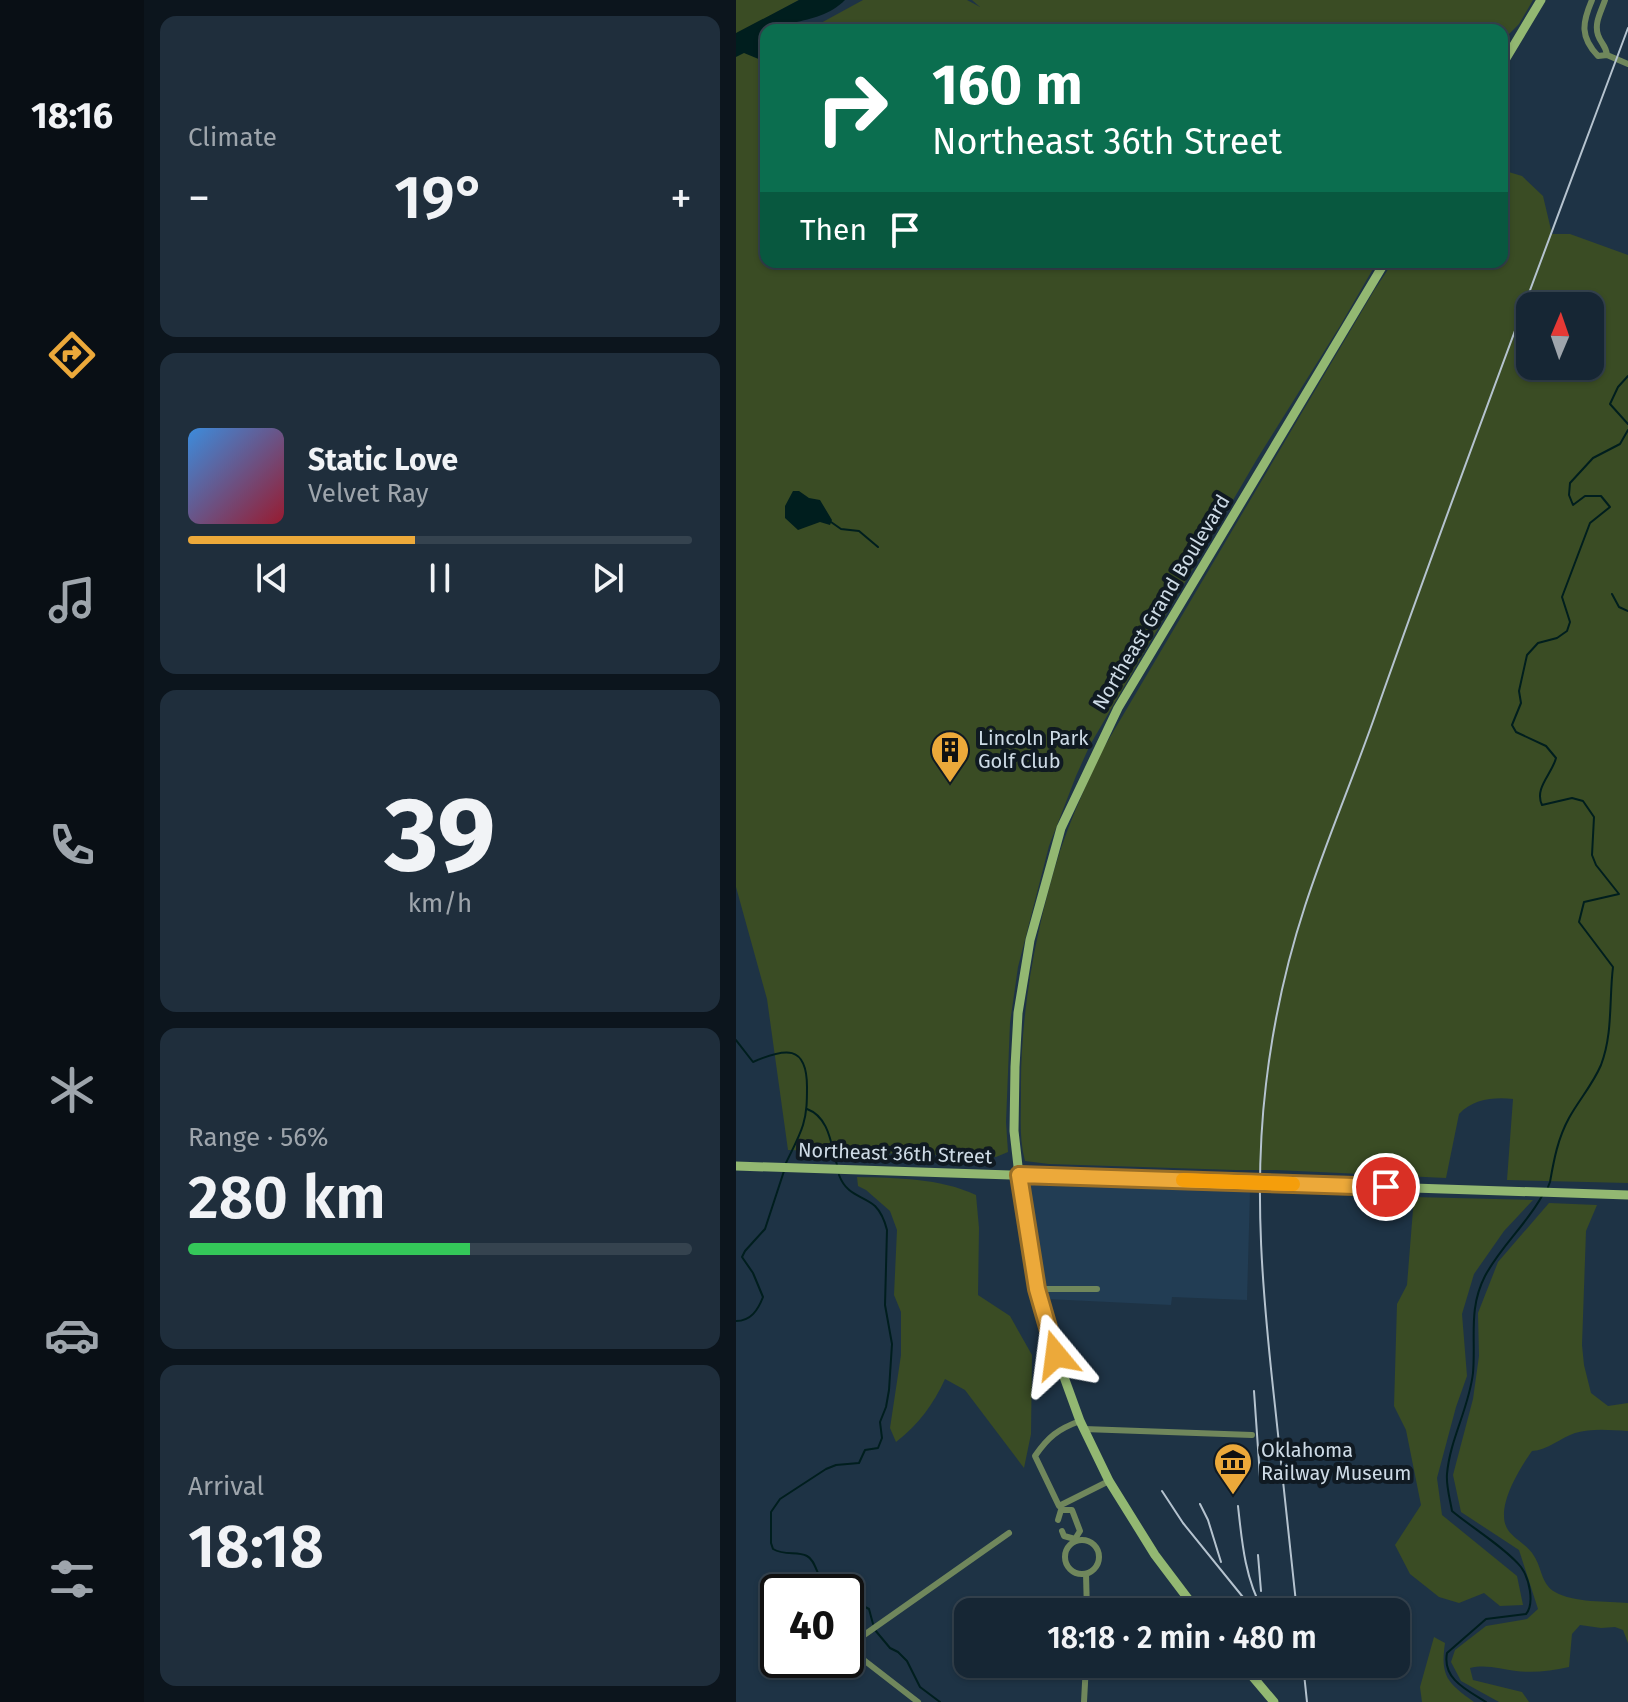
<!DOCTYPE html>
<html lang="en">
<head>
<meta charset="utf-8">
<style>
  body { margin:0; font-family:"Fira Sans",sans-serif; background:#1f2e3c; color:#f1f3f6; height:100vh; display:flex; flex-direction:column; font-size:30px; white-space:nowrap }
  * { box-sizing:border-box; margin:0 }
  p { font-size:26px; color:#9ea5ac }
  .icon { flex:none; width:44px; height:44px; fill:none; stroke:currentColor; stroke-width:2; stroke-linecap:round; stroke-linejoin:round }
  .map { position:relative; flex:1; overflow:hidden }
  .sheet { display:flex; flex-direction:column; gap:16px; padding:16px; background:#0c151d; width:592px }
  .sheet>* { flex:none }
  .banner { position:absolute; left:24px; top:24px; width:748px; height:244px; border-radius:16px; box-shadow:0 2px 6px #0004,0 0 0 2px #35434f; background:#0b6e4f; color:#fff; overflow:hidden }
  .needle { width:52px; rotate:2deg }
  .buttons { position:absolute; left:780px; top:292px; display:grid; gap:16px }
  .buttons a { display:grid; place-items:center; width:88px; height:88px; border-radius:16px; background:#162634; box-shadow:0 2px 6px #0004,0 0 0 2px #35434f; font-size:40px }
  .speed { position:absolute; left:24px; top:1574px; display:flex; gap:16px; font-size:40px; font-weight:700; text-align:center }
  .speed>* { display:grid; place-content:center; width:104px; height:104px; border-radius:50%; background:#162634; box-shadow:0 2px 6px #0004,0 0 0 2px #35434f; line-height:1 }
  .speed .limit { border:4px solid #111; border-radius:12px; background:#fff; color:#111 }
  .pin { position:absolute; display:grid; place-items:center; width:68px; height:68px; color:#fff; margin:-34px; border:4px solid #fff; border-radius:50%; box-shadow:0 2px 8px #0007 }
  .me { position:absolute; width:88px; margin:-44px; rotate:344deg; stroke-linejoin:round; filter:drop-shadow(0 0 6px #0008) }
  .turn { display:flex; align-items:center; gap:28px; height:168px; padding:0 40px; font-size:36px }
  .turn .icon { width:104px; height:104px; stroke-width:2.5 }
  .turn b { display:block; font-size:56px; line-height:68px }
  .then { display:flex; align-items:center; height:76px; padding:0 40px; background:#0003; gap:16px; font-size:30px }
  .big { font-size:60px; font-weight:600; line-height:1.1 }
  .sheet .card { flex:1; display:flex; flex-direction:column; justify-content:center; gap:12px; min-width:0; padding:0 28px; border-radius:16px; background:#1f2e3c }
  .sheet .dial { align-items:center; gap:0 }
  .dial b { font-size:104px; line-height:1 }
  .song { display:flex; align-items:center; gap:24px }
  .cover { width:96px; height:96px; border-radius:12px; background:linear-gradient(135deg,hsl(210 70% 55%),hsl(350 70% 35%)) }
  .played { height:8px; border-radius:4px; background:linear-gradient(90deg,#eca93a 45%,#35434f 45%) }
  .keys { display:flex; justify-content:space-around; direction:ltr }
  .heat { display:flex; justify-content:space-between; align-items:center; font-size:44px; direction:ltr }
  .charge { height:12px; border-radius:6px; background:linear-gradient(90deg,#34c759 56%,#35434f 0) }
  .trip { position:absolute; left:218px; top:1598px; width:456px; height:80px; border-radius:16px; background:#162634; box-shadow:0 2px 6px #0004,0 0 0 2px #35434f; font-weight:600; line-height:80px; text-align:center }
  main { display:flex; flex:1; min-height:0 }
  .tab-bar { display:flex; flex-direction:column; width:144px; justify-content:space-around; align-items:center; background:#090f15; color:#9ea5ac }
  .tab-bar .icon { width:56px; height:56px }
  .tab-bar .active { color:#eca93a }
  .tab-bar b { font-size:36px; color:#f1f3f6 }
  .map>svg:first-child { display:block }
  .built { fill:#223d54 }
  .green { fill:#3a4c24; fill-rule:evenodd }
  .water { fill:#001e1e }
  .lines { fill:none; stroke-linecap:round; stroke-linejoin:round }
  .stream { stroke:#001e1e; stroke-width:2 }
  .street { stroke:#70875c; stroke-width:6 }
  .secondary { stroke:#93b872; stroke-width:9 }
  .rail { stroke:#b5c3cf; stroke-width:2 }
  .route-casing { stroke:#996e26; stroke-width:20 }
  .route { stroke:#eca93a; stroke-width:14 }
  .slow { stroke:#f59e0b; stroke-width:14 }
  .labels { text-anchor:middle; stroke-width:8; stroke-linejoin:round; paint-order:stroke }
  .street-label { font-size:20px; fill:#cedbe6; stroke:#101a22 }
  .poi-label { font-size:20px; fill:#cedbe6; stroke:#101a22; text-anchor:start }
</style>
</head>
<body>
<main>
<nav class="tab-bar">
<b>18:16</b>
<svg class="icon active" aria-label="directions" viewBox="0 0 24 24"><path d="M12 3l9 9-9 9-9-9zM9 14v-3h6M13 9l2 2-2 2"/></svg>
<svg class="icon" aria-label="music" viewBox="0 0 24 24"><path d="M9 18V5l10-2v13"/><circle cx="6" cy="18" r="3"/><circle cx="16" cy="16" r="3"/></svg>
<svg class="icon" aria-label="phone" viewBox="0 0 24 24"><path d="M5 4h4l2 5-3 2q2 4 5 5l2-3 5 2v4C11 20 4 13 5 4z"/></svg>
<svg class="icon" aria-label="climate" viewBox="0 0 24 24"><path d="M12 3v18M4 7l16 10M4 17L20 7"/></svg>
<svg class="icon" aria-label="car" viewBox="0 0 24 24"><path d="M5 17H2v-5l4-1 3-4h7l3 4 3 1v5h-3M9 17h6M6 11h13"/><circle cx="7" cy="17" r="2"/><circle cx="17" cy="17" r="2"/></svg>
<svg class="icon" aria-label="filters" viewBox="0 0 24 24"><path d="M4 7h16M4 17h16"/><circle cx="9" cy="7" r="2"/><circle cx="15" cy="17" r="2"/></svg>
</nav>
<section class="sheet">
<div class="card"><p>Climate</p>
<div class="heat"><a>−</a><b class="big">19°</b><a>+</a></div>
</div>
<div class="card">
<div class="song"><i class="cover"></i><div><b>Static Love</b><p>Velvet Ray</p></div></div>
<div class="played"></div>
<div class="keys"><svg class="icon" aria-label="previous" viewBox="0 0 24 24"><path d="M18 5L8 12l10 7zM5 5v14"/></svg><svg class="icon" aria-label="pause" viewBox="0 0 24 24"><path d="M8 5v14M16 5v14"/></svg><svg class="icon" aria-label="next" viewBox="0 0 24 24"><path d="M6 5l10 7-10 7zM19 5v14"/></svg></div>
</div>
<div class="card dial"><b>39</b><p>km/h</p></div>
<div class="card"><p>Range · 56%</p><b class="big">280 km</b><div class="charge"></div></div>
<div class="card"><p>Arrival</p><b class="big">18:18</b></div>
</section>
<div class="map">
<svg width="892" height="1702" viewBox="0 0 892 1702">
  <rect width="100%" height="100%" fill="#1e3345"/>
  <polygon class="built" points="294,1184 514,1191 511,1300 436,1297 435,1305 311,1299 297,1228"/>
  <g class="green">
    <polygon points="0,0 63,0 39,13 56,29 83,24 127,0 231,0 244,7 236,0 797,0 783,24 773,34 774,40 766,52 766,30 30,30 30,262 641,262 604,326 521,459 354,745 340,776 313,846 282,967 274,1023 270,1122 272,1152 260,1157 52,1150 31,999 0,887"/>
    <path d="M766 170 786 176 807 196 816 234H834L892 255V1183L771 1180 777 1099C758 1097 737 1099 723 1114L710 1178 540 1170H499L313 1164 289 1161C283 1139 285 1116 285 1093 284 1013 300 927 324 851 336 816 351 782 367 749L639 289 657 262H766ZM794 306H854V366H794Z"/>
    <path d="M121 1177C160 1178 204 1178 240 1195L243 1228 242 1295 274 1316 296 1355 295 1434 288 1468 229 1390 209 1379C197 1405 183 1424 160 1442L154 1428 165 1355V1312L158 1295 161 1230 154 1211 130 1190 122 1186Z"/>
    <polygon points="678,1197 797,1200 768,1231 738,1274 726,1314 731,1376 720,1407 701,1478 706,1515 781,1576 787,1605 764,1606 748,1593 723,1603 703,1597 674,1574 659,1545 685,1505 670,1430 658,1406 661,1304 671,1285"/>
    <path d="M813 1203 861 1205 850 1231 846 1345 848 1365 855 1393 872 1406 892 1403V1431C874 1430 856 1428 839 1433 824 1438 812 1450 796 1451 784 1468 758 1509 772 1530 779 1540 792 1545 798 1556 806 1568 805 1584 819 1592 838 1603 871 1601 892 1603V1643L887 1630 879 1627 865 1628 844 1625 836 1634 833 1667C815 1671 798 1673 780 1671 765 1669 750 1664 734 1668L737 1680 786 1692 793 1702H763L725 1681 715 1662 719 1650 750 1626 791 1619 802 1609 783 1550 725 1512 717 1475 737 1399 743 1356 742 1313 762 1262Z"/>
    <path d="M698 1637 709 1643C704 1677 712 1683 738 1702H686L684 1687Z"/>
  </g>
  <g class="water">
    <path d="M63 0H109C94 15 77 18 57 23L52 30H30V62L8 53 0 57V33Z"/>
    <polygon points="57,491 63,491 73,498 84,500 96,520 94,525 84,522 62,530 49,518 49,506"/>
  </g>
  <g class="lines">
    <g class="stream">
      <polyline points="892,376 882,387 874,404 892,424"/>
      <polyline points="95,522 105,529 123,531 142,547"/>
      <polyline points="876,594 883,607 892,611"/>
      <path d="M0 1040 17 1062C49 1048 71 1044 71 1087 71 1100 71 1112 67 1125 63 1138 55 1152 49 1165"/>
      <path d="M71 1109C93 1117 95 1144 101 1165"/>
      <path d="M812 1187 814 1182C818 1159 822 1138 833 1118 843 1100 857 1084 865 1065 877 1034 873 999 877 967L843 922 848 902 883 894 860 865 856 855 858 817 847 801 836 798 806 805C798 788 816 774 820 758L810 746 780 732 776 725 785 703 783 691 791 655 802 643 821 638 831 631 834 622 826 597 854 523 874 507 865 496H849L837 505 833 495 834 483 857 458 884 444 892 430"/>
      <path d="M0 1321C15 1321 22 1310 27 1297L17 1273 6 1257 9 1251 29 1229 48 1171"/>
      <path d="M100 1592C79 1585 83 1562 71 1556 61 1551 49 1556 37 1549L35 1543V1512L44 1499 90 1469 100 1465 123 1463 129 1450 142 1448 146 1438 144 1422 150 1407 153 1390 156 1344 149 1305 151 1230C149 1222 145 1212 139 1206 126 1195 111 1196 103 1175"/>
      <polyline points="110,1597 133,1609 137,1624"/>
      <polyline points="139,1630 154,1648 162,1652 171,1661 184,1687 204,1702"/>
      <path d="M750 1702C731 1690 706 1679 711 1653L750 1619 790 1614C799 1603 793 1578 785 1567 771 1549 735 1527 716 1511 714 1499 710 1486 711 1474 714 1439 733 1408 737 1373 740 1338 732 1309 749 1276 765 1246 790 1225 806 1196"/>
    </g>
    <g class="street">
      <path d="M856 0C846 23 844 37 862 56L871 55 892 64"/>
      <path d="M869 0C865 12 858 23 862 35 865 44 870 45 871 55"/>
      <polyline points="301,1289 361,1289"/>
      <path d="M344 1421C322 1429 312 1437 299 1456L323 1506 373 1481"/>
      <polyline points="348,1429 516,1435"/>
      <polyline points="322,1520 325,1510 336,1510 344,1531 339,1539 328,1536 326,1531"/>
      <circle cx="346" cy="1557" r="17"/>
      <polyline points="350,1574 351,1612"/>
      <polyline points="182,1702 111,1647 273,1533"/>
      <polyline points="348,1702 350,1664"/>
    </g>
    <g class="secondary">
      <polyline points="766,65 805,0"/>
      <polyline points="0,1166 892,1195"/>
      <polyline points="462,1612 419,1555 373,1481 344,1421 320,1355 301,1289 283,1175 278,1131 279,1067 282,1013 294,940 325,828 382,708 649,262"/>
      <polyline points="506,1664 538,1702"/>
    </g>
    <g class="rail">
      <polyline points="518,1391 524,1477"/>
      <polyline points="426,1491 447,1523 519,1612"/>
      <polyline points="464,1504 472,1520 485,1562"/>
      <path d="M502 1506C506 1543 509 1578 527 1611"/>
      <polyline points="522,1555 525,1591"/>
      <path d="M561 1612C554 1543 546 1475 539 1406 527 1298 517 1192 530 1084 537 1024 550 964 569 906 591 838 620 772 643 704 723 477 808 253 892 28"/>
      <polyline points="567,1664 571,1702"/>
    </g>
  </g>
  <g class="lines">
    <g class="route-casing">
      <polyline id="route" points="320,1355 301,1289 283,1175 650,1187"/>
    </g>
    <use href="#route" class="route"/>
    <polyline class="slow" points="447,1180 557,1184"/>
  </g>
  <defs>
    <g id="building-pin" transform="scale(2)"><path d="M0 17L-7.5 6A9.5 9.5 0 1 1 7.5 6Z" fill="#eca93a" stroke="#101a22"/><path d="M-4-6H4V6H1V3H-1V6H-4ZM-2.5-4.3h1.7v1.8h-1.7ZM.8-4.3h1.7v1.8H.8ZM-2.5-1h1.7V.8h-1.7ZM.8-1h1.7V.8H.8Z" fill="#111"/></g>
    <g id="museum-pin" transform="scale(2)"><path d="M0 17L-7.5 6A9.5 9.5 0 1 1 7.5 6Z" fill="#eca93a" stroke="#101a22"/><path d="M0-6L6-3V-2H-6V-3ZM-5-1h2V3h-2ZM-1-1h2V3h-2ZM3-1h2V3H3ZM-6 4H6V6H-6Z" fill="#111"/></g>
  </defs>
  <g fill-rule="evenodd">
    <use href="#building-pin" x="214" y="750"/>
    <use href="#museum-pin" x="497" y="1462"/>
  </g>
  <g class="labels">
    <g class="street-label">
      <text transform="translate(425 602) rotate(-59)" y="7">Northeast Grand Boulevard</text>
      <text transform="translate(159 1153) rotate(2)" y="7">Northeast 36th Street</text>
    </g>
    <g class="poi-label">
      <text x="242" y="745">Lincoln Park<tspan x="242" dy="23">Golf Club</tspan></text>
      <text x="525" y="1457">Oklahoma<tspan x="525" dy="23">Railway Museum</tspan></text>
    </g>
  </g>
</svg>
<div class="buttons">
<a><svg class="needle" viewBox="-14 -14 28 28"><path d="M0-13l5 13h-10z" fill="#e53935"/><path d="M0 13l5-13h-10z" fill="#9ea5ac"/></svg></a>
</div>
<div class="speed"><div class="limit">40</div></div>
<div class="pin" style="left:650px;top:1187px;background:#d93025"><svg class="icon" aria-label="arrive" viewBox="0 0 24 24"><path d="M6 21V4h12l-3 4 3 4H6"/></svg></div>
<svg class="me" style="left:320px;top:1355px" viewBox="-20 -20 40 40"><path d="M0-17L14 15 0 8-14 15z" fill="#eca93a" stroke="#fff" stroke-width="4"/></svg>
<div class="trip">18:18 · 2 min · 480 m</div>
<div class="banner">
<div class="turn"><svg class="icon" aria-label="right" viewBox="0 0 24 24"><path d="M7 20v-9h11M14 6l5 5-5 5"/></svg><div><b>160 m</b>Northeast 36th Street</div></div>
<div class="then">Then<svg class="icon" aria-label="arrive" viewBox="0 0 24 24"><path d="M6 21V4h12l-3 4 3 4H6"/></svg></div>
</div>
</div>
</main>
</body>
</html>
